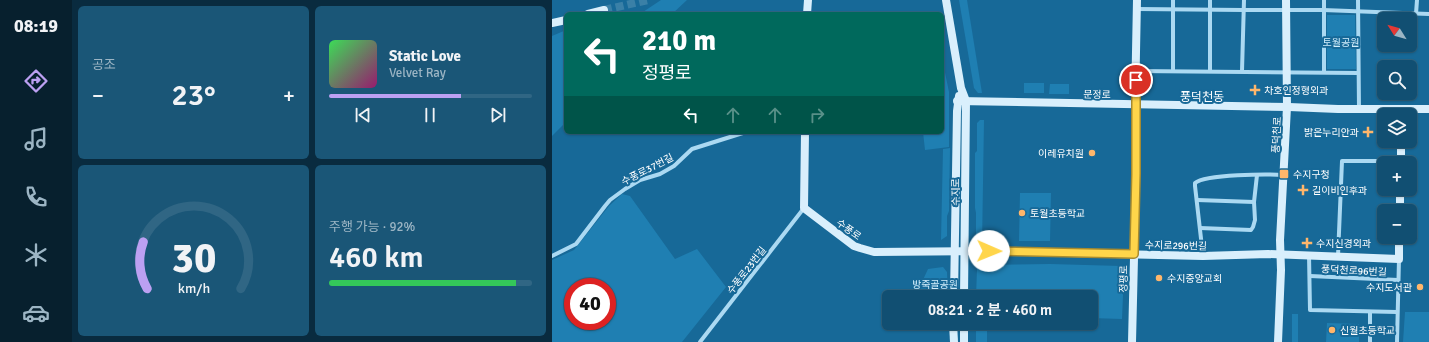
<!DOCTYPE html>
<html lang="ko">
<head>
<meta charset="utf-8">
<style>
  body { margin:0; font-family:Signika,"Noto Sans KR",sans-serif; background:#1a5677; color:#f1f3f6; height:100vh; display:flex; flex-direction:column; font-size:15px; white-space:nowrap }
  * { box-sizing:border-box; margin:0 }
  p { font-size:13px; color:#9cb5c4 }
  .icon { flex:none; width:22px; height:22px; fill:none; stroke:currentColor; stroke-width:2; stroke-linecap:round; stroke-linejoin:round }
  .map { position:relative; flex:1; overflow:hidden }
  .sheet { display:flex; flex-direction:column; gap:6px; padding:6px; background:#092b3f; width:480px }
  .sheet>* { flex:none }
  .hud { position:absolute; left:12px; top:12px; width:380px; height:122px; border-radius:6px; box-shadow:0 1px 3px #0004,0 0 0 1px #306684; background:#00695c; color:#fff; overflow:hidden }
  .needle { width:26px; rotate:307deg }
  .tools { position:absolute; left:825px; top:12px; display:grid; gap:8px }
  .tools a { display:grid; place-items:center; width:40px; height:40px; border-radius:6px; background:#114f72; box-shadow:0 1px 3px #0004,0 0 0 1px #306684; font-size:20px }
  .speed { position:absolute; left:12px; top:278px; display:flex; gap:8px; font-size:20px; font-weight:700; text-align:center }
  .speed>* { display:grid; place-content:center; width:52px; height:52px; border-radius:50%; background:#114f72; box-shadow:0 1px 3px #0004,0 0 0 1px #306684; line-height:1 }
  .speed .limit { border:6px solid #d22; background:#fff; color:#111 }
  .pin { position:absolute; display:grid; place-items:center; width:34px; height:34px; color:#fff; margin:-17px; border:2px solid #fff; border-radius:50%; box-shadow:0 1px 4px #0007 }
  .me { position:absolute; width:44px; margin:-22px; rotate:91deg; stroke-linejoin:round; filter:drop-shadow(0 0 3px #0008) }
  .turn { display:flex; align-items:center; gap:14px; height:84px; padding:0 12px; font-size:18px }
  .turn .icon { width:52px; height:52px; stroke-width:2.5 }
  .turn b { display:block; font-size:28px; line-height:34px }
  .lanes { display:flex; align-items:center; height:38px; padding:0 12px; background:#0003; justify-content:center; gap:20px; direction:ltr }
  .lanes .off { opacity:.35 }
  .big { font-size:30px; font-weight:600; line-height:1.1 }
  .sheet .tile { flex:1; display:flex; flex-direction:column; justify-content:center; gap:6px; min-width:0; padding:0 14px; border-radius:6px; background:#1a5677 }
  .sheet .dial { align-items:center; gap:0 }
  .dial svg { height:104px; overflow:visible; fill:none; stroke:#306684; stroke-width:7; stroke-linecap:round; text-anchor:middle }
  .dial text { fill:#f1f3f6; stroke:none }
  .song { display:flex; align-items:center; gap:12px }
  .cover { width:48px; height:48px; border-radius:6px; background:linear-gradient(135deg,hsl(130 70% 55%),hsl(320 70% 35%)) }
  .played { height:4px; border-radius:2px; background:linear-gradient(90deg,#bca0f2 65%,#306684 65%) }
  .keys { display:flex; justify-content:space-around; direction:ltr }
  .heat { display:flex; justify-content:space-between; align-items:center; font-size:22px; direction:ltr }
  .charge { height:6px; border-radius:3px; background:linear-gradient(90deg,#34c759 92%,#306684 0) }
  .sheet .tiles { flex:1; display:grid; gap:6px; grid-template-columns:repeat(2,1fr) }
  .trip { position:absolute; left:330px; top:290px; width:216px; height:40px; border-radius:6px; background:#114f72; box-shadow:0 1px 3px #0004,0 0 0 1px #306684; font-weight:600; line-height:40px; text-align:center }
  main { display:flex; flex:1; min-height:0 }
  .tabs { display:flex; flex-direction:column; width:72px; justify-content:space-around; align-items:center; background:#07202e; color:#9cb5c4 }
  .tabs .icon { width:28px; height:28px }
  .tabs .selected { color:#bca0f2 }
  .tabs b { font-size:18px; color:#f1f3f6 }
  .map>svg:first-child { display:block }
  .green { fill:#1f7fb2; fill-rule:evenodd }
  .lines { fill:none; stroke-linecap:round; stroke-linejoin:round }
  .secondary-tunnel { stroke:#3a80a7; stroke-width:8; stroke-dasharray:8 4; stroke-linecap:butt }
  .street { stroke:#abd9f2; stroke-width:4 }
  .secondary { stroke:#d9effc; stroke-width:8 }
  .route-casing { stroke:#a68a30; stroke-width:10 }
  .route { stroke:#ffd54a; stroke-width:7 }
  .poi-dot { fill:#ffb66b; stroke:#176998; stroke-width:1.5 }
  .labels { text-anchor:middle; stroke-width:4; stroke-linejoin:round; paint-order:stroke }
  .park-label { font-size:10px; fill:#d2eefc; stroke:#176998 }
  .poi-label { font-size:10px; fill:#fff; stroke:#176998; text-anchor:start }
  .street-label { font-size:10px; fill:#fff; stroke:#176998 }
  .quarter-label { font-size:12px; fill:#fff; stroke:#176998 }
</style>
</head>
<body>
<main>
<nav class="tabs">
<b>08:19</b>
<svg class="icon selected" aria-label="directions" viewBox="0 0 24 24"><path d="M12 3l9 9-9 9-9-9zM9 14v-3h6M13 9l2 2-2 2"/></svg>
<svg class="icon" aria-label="music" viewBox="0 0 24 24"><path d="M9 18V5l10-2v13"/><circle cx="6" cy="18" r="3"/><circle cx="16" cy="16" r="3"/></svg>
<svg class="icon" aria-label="phone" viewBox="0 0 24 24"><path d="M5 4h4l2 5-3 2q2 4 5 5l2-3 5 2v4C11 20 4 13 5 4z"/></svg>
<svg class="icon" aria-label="climate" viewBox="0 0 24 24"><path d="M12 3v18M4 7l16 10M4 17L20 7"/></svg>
<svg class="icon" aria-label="car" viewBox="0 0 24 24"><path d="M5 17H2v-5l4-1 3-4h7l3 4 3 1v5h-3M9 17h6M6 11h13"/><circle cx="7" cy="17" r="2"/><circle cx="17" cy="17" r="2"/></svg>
</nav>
<section class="sheet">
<div class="tiles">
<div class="tile"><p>공조</p>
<div class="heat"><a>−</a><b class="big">23°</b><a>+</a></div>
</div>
<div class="tile">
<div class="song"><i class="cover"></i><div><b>Static Love</b><p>Velvet Ray</p></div></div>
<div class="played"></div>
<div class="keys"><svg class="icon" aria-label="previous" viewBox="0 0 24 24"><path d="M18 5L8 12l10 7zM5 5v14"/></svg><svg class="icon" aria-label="pause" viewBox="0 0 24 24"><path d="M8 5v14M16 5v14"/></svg><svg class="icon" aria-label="next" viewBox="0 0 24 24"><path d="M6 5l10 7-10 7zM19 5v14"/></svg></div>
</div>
<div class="tile dial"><svg viewBox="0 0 100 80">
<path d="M14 69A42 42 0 1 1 86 69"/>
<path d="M14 69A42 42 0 0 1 11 33" stroke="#bca0f2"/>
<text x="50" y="56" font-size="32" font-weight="700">30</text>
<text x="50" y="72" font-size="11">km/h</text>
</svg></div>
<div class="tile"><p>주행 가능 · 92%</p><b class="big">460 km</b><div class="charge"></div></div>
</div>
</section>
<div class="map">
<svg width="877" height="342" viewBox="0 0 877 342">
  <rect width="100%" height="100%" fill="#176998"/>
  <g class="green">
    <polygon points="109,0 135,0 120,14 88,14"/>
    <polygon points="407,0 415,0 430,93 426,93 422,88"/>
    <polygon points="775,15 803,15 804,69 775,69"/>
    <polygon points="14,30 14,122 0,136 0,36"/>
    <polygon points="390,58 397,92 397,147 373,150 371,132 390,132"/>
    <rect x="472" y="83" width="20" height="10"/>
    <polygon points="498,84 517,84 517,94 497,94"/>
    <polygon points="428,120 432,120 430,246 427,246 424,242 424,213 423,208 423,153 425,151 425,123"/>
    <polygon points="398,148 397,211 395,216 395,236 389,240 391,149"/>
    <polygon points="468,193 499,193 498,241 467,241"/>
    <path d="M70 194 78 196 123 259 145 249 174 287 130 342H0V260L22 250 57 206ZM21 287H55V321H21Z"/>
    <polygon points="498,264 569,266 572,272 570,319 539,318 539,297 424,297 425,269 429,265"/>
    <polygon points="391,267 395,272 396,297 363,297 376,269"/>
    <polygon points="853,312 877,312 877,342 851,342"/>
    <rect x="740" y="314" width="6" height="28"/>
    <rect x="424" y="323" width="11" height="19"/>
    <polygon points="775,323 807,324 807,342 774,342"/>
  </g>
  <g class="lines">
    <polyline class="secondary-tunnel" points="52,10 96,0"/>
    <g class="street">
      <polyline points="658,0 658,71"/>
      <polyline points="772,0 772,72"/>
      <polyline points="806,0 807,109"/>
      <polyline points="585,9 691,10 771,10 877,14"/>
      <polyline points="864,14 865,0"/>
      <polyline points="584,71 806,73"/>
      <polyline points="621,71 621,0"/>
      <polyline points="690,71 692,0"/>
      <polyline points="645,200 702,202"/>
      <polyline points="648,228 699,230 701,227 703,220 702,202 705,175"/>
      <polyline points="757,255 758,310 845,312"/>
      <polyline points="0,256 24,244 53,206 58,200 73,189 88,180 108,174 122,166 140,149 194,132"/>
      <path d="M651 256 643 186V183C654 174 716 174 732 175"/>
      <polyline points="786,256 790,161 849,161"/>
      <polyline points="758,276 846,280"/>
      <polyline points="148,342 252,208"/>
      <polyline points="818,342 818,312"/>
      <polyline points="845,342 847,259"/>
    </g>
    <g class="secondary">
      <polyline points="394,0 409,88 414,101 412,297"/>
      <polyline points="36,14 52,10"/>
      <polyline points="255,14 256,0"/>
      <polyline points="0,23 14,20"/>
      <polyline points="405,101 737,107 786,109 877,109"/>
      <polyline points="253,132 252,208 302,246 308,248 322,252 437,251 651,256 716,254 847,259 847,237"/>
      <polyline points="849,163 849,141"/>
      <polyline points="848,211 848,189"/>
      <polyline points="402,297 405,111 407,96"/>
      <polyline points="401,323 402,342"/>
      <polyline points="412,342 412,323"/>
      <polyline points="580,342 584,174 583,104 585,0"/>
      <polyline points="726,342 729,270 728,240 735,107 734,0"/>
    </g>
  </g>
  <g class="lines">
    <g class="route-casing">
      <polyline id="route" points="437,251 582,254 584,174 584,80"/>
    </g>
    <use href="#route" class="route"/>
  </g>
  <g class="poi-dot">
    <path d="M701 84h4v4h4v4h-4v4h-4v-4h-4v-4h4z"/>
    <path d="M814 126h4v4h4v4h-4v4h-4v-4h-4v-4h4z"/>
    <circle cx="540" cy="153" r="4"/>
    <rect x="727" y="169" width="10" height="10" rx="2"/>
    <path d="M749 184h4v4h4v4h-4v4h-4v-4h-4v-4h4z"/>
    <circle cx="470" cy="213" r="4"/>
    <path d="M753 237h4v4h4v4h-4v4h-4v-4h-4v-4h4z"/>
    <circle cx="607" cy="278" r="4"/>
    <circle cx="868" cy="287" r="4"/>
    <circle cx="780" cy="330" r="4"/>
  </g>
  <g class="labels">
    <g class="park-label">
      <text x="789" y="46">토월공원</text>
      <text x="383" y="288">방죽골공원</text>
    </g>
    <g class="poi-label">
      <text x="712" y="94">차호인정형외과</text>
      <text x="807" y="136" text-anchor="end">밝은누리안과</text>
      <text x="532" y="157" text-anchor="end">이레유치원</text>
      <text x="741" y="178">수지구청</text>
      <text x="760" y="194">길이비인후과</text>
      <text x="478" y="217">토월초등학교</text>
      <text x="764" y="247">수지신경외과</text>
      <text x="615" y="282">수지중앙교회</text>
      <text x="860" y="291" text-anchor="end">수지도서관</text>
      <text x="788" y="334">신월초등학교</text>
    </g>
    <g class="street-label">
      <text transform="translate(545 94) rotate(1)" y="4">문정로</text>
      <text transform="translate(724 135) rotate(-87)" y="4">풍덕천로</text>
      <text transform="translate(95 169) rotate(-27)" y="4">수풍로37번길</text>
      <text transform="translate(403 192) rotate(-90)" y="4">수지로</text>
      <text transform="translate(297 229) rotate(35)" y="4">수풍로</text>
      <text transform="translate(624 245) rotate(1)" y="4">수지로296번길</text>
      <text transform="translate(194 270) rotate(-52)" y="4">수풍로23번길</text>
      <text transform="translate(802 270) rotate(3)" y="4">풍덕천로96번길</text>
      <text transform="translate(571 279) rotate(-89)" y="4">정평로</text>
    </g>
    <g class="quarter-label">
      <text x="650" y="101">풍덕천동</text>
    </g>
  </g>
</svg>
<div class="tools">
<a><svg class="needle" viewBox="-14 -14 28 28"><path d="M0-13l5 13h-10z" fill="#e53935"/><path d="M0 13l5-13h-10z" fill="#9cb5c4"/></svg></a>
<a><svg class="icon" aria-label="search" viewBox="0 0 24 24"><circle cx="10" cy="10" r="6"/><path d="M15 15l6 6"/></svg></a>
<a><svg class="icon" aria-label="layers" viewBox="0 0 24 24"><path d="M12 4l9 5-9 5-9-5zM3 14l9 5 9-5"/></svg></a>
<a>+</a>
<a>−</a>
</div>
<div class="speed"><div class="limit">40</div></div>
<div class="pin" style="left:584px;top:80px;background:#d93025"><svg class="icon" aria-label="arrive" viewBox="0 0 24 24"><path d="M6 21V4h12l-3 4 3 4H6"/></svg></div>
<svg class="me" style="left:437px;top:251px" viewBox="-20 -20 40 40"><circle r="19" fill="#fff"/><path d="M0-13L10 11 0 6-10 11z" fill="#ffd54a"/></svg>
<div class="trip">08:21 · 2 분 · 460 m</div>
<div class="hud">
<div class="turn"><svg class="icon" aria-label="left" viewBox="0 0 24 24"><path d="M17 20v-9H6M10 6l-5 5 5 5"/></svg><div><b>210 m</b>정평로</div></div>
<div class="lanes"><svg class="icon" aria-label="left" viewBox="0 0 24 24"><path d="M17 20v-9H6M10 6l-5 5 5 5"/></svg><svg class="icon off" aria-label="ahead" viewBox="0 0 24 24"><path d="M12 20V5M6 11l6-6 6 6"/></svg><svg class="icon off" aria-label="ahead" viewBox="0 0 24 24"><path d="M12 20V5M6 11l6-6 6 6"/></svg><svg class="icon off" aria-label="right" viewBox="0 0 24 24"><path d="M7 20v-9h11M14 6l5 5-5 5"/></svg></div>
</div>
</div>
</main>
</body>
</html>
